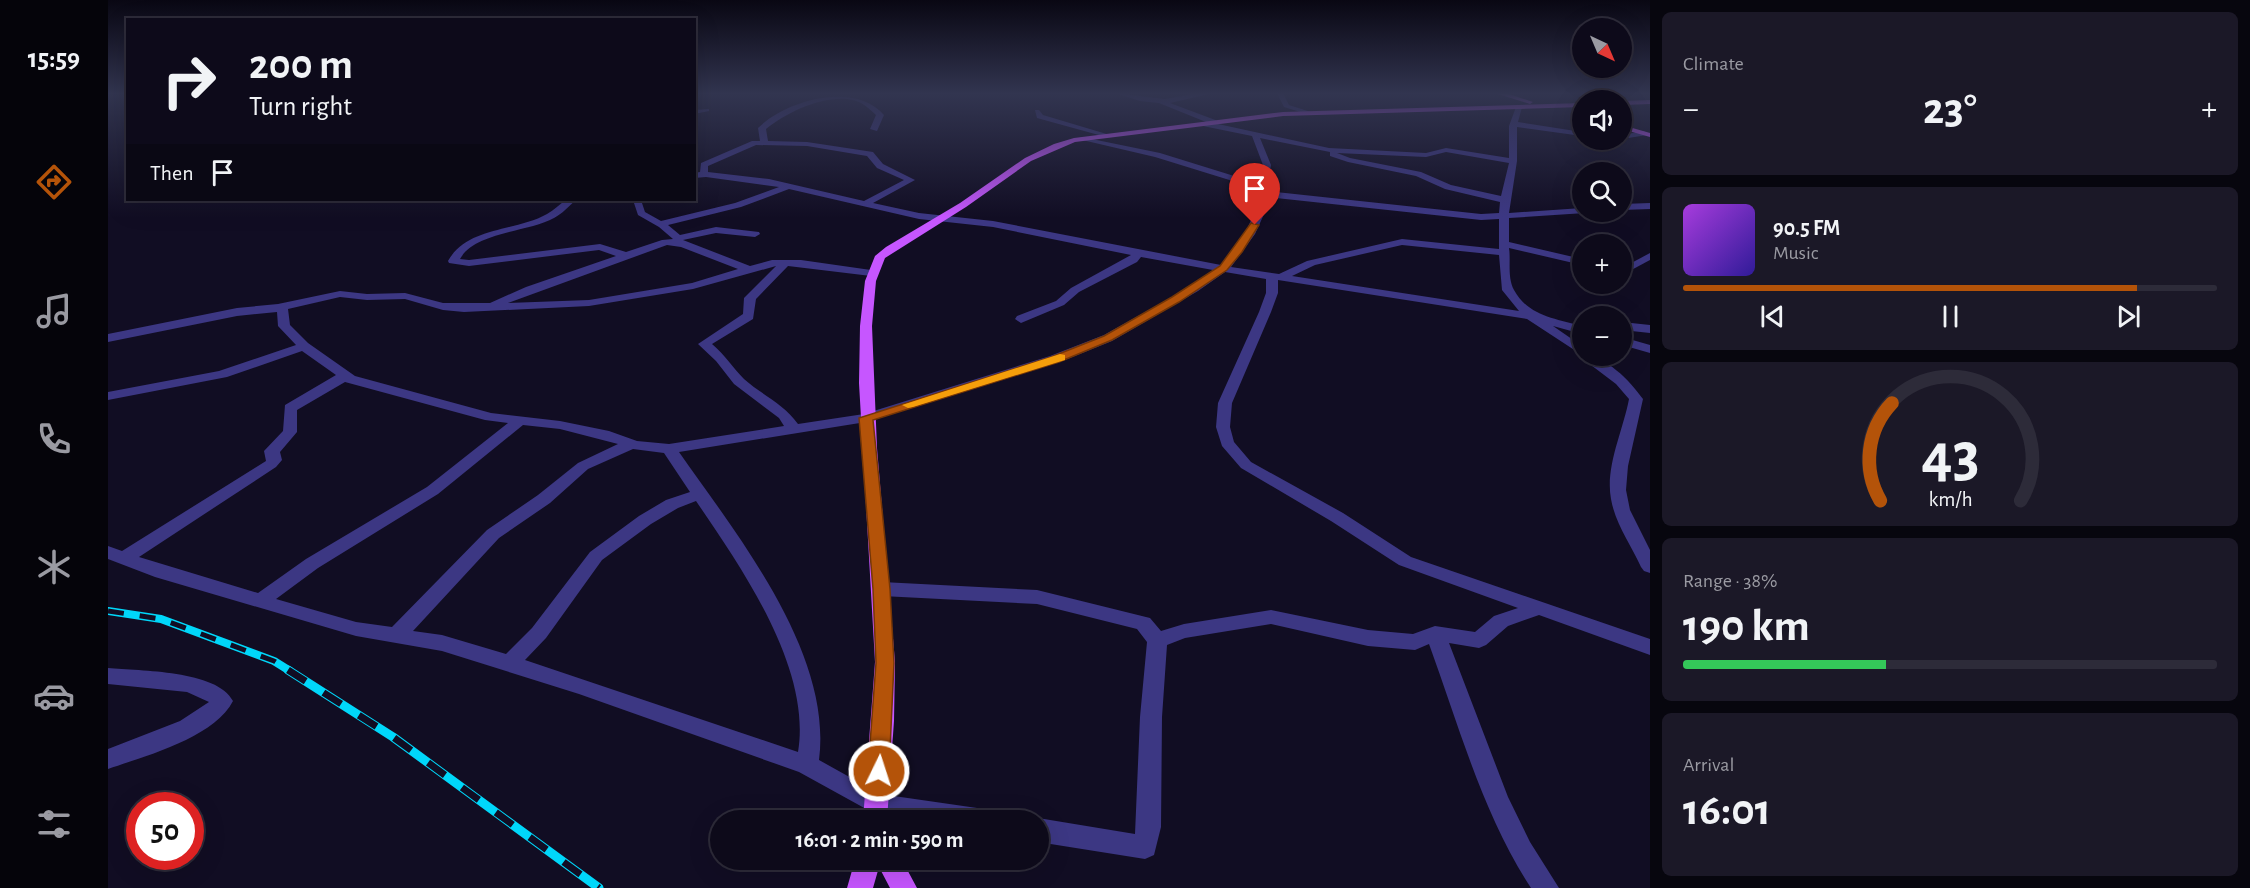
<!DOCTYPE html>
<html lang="en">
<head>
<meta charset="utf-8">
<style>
  body { margin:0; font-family:"Alegreya Sans",sans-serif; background:#1b1827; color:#f1f3f6; height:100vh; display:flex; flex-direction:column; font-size:22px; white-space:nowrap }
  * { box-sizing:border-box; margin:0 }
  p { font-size:20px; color:#9a9aa2 }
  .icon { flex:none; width:33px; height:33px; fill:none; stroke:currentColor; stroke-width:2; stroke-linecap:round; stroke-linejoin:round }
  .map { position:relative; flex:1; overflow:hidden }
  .panel { display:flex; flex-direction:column; gap:12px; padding:12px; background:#07060e; width:600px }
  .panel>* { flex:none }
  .top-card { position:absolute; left:18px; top:18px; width:570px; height:183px; border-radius:0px; box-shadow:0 6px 24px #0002,0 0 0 2px #2d2b39; background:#0d0a1a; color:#f1f3f6; overflow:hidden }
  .needle { width:39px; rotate:136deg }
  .buttons { position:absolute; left:1464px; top:18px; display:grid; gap:12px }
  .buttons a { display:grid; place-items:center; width:60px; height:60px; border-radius:50%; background:#0d0a1a; box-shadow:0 6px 24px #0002,0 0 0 2px #2d2b39; font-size:30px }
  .speed { position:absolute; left:18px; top:792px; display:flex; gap:12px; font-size:30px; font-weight:700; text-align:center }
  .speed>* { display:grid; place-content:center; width:78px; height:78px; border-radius:50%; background:#0d0a1a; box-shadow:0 6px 24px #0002,0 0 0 2px #2d2b39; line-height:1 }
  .speed .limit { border:9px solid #d22; background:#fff; color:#111 }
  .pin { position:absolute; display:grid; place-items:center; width:51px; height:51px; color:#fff; margin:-62px -26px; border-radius:50% 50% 50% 0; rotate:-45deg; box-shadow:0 0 6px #0007 }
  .pin .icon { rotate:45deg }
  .me { position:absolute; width:66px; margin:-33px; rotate:4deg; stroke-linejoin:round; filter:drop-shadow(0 0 4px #0008) }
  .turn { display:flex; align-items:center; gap:21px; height:126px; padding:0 24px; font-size:27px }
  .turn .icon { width:78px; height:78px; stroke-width:2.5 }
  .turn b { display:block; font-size:42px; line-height:51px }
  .then { display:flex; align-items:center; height:57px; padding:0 24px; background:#0003; gap:12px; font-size:22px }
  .big { font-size:45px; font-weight:600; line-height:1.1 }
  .panel .widget { flex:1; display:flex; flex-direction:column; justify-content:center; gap:9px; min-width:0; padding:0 21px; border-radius:9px; background:#1b1827 }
  .panel .dial { align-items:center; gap:0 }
  .dial svg { height:156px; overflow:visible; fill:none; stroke:#2d2b39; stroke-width:7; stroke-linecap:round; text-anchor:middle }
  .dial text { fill:#f1f3f6; stroke:none }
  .song { display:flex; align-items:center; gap:18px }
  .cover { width:72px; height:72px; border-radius:9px; background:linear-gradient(135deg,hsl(280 70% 55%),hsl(250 70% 35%)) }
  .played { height:6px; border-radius:3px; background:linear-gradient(90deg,#b45309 85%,#2d2b39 85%) }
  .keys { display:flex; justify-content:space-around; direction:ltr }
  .heat { display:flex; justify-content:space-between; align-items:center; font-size:33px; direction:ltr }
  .charge { height:9px; border-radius:4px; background:linear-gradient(90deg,#34c759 38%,#2d2b39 0) }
  .trip { position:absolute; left:602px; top:810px; width:339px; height:60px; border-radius:30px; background:#0d0a1a; box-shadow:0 6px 24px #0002,0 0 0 2px #2d2b39; font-weight:600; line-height:60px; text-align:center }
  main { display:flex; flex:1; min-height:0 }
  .tabs { display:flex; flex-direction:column; width:108px; justify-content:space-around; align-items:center; background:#05040a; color:#9a9aa2 }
  .tabs .icon { width:42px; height:42px }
  .tabs .selected { color:#b45309 }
  .tabs b { font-size:27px; color:#f1f3f6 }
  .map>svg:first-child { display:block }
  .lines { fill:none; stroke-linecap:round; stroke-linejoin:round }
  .minor { fill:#3c3783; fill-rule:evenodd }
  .major { fill:#c656ff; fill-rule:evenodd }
  .rail-far1-casing { stroke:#00d7fa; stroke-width:8 }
  .rail-casing { stroke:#00d7fa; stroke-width:9 }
  .rail-far1 { stroke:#110d23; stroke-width:5; stroke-dasharray:16; stroke-linecap:butt }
  .rail { stroke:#110d23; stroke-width:7; stroke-dasharray:21; stroke-linecap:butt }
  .route { fill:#b45309; stroke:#753606; stroke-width:1.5 }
  .slow { fill:#f59e0b }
</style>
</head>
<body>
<main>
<nav class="tabs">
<b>15:59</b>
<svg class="icon selected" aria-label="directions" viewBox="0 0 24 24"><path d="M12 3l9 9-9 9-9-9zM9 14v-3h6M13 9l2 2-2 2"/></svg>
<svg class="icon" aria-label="music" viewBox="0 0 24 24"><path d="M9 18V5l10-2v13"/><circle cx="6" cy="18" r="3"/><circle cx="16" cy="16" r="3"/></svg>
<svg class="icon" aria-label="phone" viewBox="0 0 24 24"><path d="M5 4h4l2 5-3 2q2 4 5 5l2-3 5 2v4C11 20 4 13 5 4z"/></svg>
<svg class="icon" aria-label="climate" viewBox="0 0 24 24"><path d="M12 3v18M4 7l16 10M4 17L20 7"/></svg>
<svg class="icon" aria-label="car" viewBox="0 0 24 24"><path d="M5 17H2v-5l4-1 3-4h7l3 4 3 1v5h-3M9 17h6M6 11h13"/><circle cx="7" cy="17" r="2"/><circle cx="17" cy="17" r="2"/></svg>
<svg class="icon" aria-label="filters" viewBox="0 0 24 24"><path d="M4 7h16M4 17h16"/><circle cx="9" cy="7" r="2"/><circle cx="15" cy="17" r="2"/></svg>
</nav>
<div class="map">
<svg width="1542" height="888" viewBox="0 0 1542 888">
  <rect width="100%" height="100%" fill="#110d23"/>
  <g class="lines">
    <g class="minor">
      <path d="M1007 93 1057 99 1090 93H1105L1062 103 1110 121V124L1221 148 1318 153 1338 148 1401 158V126L1408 107 1411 105 1414 107 1410 122 1474 132V136L1409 127V161L1401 213 1474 208 1477 213 1401 218V242L1474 259V265L1401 248C1403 260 1399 277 1406 290 1420 316 1448 319 1474 326V334L1445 326 1474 346V356C1499 356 1521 380 1535 399L1520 466 1518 490 1522 510 1542 550V573L1536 571 1533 567C1523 545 1507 523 1503 499 1497 467 1515 431 1521 399L1508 384 1475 359 1474 356V355L1419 319 1170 280V293L1163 312 1124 403 1122 427 1126 442 1143 462 1235 513 1303 557 1542 639V655L1431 615 1400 626 1378 645 1371 648 1341 643 1400 797 1422 842 1451 888H1423C1375 815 1351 726 1321 644L1307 650 1260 646 1163 624 1077 638 1059 645 1054 717 1053 827 1046 855 1037 859 930 842V820H925L930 818 1027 834 1032 717 1039 642 1029 629 929 604 774 596 767 594 765 589 767 584 774 582 929 590 1042 618 1053 631 1076 624 1163 610 1260 630 1305 634 1327 626 1367 632 1386 616 1410 608 1291 565 1223 521 1133 468 1114 446 1108 427 1110 403 1151 312 1158 293V279L1117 272 1090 291 1004 341 952 362 758 422 571 452C629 535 725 653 711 760L772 794 876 809 885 812 888 820H805L769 815 691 772 471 694 334 651 248 636 47 577 0 559V546L14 551 158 461 156 451 175 431 177 405 228 375 194 351 119 377 0 400V392L111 371 188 345 170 326 169 312 129 316 0 342V334L129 308 170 304 232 291 259 294 297 293 335 303H382L418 287 508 256 491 250 361 266 341 263 340 261C360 226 407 232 439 214 446 210 452 204 458 200H468C461 206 454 214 446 218 421 232 367 232 352 259L361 260 492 244 518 252 554 240 565 239 551 227 530 215 525 200H533L537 212 553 221 627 203 671 187 598 177 586 178V173L592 172 593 163 644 141H652L650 128C678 100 747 81 776 115L769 131 762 129 768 115C762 109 754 102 745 100 717 94 679 112 658 129L660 141 699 142 765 152 775 164 807 180 765 203 811 213 885 221 1113 265 1137 233 1153 199 1161 195 1157 191 1047 157 970 139 974 137 1052 153 1152 184 1155 165 1144 136 1095 126 1098 122 1051 103 1032 101ZM1152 138 1222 152V156L1240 162 1308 176 1337 189 1392 202 1391 213 1373 214 1168 192 1160 184 1163 165ZM648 145 699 146 759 156 769 168 796 180 756 201 661 179 600 172V166ZM1338 152 1401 163 1393 196 1343 185 1313 172 1242 158 1229 153 1318 157ZM681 189 811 219 885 227 1023 255 963 288 948 301 909 316 907 319 913 323 956 305 971 292 1029 262 1033 257 1105 270 1082 287 996 335 942 356 756 414 690 424C676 404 654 395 636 379 625 368 617 355 604 344L645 319 648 299 680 266 763 276 768 273 763 270 693 260H664L642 266 575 240 608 233 647 237 652 234 651 232 608 227 572 235 560 225 633 207ZM1168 198 1373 220 1391 219V249L1294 239 1199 261 1171 274 1123 267 1147 234 1162 201ZM559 245 573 247 630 269 584 283 481 300 400 303ZM1294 245 1391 255 1394 290 1411 311 1184 276 1207 265ZM668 266 636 298 635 314 590 344 608 361 626 384 671 418 676 426 561 444 529 441 501 431 452 421 383 413 247 376 200 343 182 325 180 309 232 297 259 300 297 299 335 310 356 312 481 306 585 289ZM237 382 377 420 400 423 319 487 198 559 150 593 31 557 168 467 174 460 172 452 189 432V410ZM415 425 452 429 510 444 470 463 430 495 379 530 284 627 248 622 168 599 210 568 330 494ZM525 449 556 453 582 492 558 500 531 516 482 552 424 628 398 654 334 635 305 631 391 538 442 503 480 469ZM588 501C633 567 704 668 690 752L417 660 438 638 494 560 543 524 570 508Z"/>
      <polygon points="1169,93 1175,93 1181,105 1206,113 1202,115 1176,107"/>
      <polygon points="601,109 601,111 586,114 586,110"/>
      <polygon points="927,110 931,110 935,115 1002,135 998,137 929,118"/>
      <polygon points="1536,131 1539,135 1514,139 1514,135"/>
      <polygon points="1542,203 1542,209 1514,210 1514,204"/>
      <polygon points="1542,253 1542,260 1514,275 1514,268"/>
      <polygon points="1514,322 1542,325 1542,333 1514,330"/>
      <polygon points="1514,337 1542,345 1542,353 1514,345"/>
      <path d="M0 668C32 671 109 670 125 701 106 738 37 756 0 769V749L72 721 101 702 79 692 0 684Z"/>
    </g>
    <g class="major">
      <polygon points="1387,93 1398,93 1425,102 1422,104"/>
      <polygon points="1542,100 1542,104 1514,105 1514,101"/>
      <polygon points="1474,103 1474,107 1175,116 967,142 923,161 858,207 777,258 768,281 764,326 769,448 787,662 786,721 779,820 755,820 767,662 751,383 752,326 757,281 767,256 778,247 852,203 917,158 946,144 966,138 1175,112"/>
      <polygon points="1514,125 1542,133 1542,137 1514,129"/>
      <polygon points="747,860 794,860 809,888 782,888 771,867 765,888 739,888"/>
    </g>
    <g class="rail-far1-casing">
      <polyline id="rail-far1" points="0,611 53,619 166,661 182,671"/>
    </g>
    <g class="rail-casing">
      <polyline id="rail" points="180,670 285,737 491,888"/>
    </g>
    <use href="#rail-far1" class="rail-far1"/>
    <use href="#rail" class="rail"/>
  </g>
  <linearGradient id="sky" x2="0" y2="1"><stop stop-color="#090713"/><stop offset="0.43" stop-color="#323550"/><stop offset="1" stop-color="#323550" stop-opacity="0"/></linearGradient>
  <rect width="1542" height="218" fill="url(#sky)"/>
  <polygon class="route" points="1143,223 1151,225 1134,252 1119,270 1071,302 1004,340 951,362 765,420 782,589 786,663 781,771 778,777 771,780 763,777 760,771 768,663 765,589 751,418 943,357 996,336 1064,297 1112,266"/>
  <polygon class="slow" points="952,354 957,355 957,360 805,407 800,408 794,405"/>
</svg>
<div class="buttons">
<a><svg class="needle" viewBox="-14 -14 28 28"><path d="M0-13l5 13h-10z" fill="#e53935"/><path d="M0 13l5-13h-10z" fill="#9a9aa2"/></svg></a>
<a><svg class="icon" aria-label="sound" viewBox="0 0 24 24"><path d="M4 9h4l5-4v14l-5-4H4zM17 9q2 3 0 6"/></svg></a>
<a><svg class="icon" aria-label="search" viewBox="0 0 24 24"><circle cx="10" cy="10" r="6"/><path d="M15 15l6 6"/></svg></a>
<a>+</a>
<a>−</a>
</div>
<div class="speed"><div class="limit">50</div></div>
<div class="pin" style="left:1147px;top:225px;background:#d93025"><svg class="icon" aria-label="arrive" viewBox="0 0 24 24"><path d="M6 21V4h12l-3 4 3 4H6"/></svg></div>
<svg class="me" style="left:771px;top:771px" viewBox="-20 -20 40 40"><circle r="17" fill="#b45309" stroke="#fff" stroke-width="3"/><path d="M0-11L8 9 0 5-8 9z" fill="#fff"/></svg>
<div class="trip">16:01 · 2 min · 590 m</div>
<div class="top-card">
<div class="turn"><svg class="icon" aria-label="right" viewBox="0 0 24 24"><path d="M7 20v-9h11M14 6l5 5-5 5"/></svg><div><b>200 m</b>Turn right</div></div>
<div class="then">Then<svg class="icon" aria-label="arrive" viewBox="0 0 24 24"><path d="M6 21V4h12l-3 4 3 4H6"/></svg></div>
</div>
</div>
<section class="panel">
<div class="widget"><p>Climate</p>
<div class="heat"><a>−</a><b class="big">23°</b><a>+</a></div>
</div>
<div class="widget">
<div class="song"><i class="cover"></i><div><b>90.5 FM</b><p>Music</p></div></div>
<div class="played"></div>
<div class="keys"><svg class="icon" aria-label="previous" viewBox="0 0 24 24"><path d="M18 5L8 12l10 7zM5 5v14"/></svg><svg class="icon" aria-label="pause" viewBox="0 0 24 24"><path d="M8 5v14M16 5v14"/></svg><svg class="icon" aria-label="next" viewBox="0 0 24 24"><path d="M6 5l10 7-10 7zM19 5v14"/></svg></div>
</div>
<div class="widget dial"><svg viewBox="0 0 100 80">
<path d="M14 69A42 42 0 1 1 86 69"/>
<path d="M14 69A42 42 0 0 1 20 19" stroke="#b45309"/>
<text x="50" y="56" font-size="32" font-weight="700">43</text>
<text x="50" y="72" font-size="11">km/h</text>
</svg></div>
<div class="widget"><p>Range · 38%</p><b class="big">190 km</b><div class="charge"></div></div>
<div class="widget"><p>Arrival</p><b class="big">16:01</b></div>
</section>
</main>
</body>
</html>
